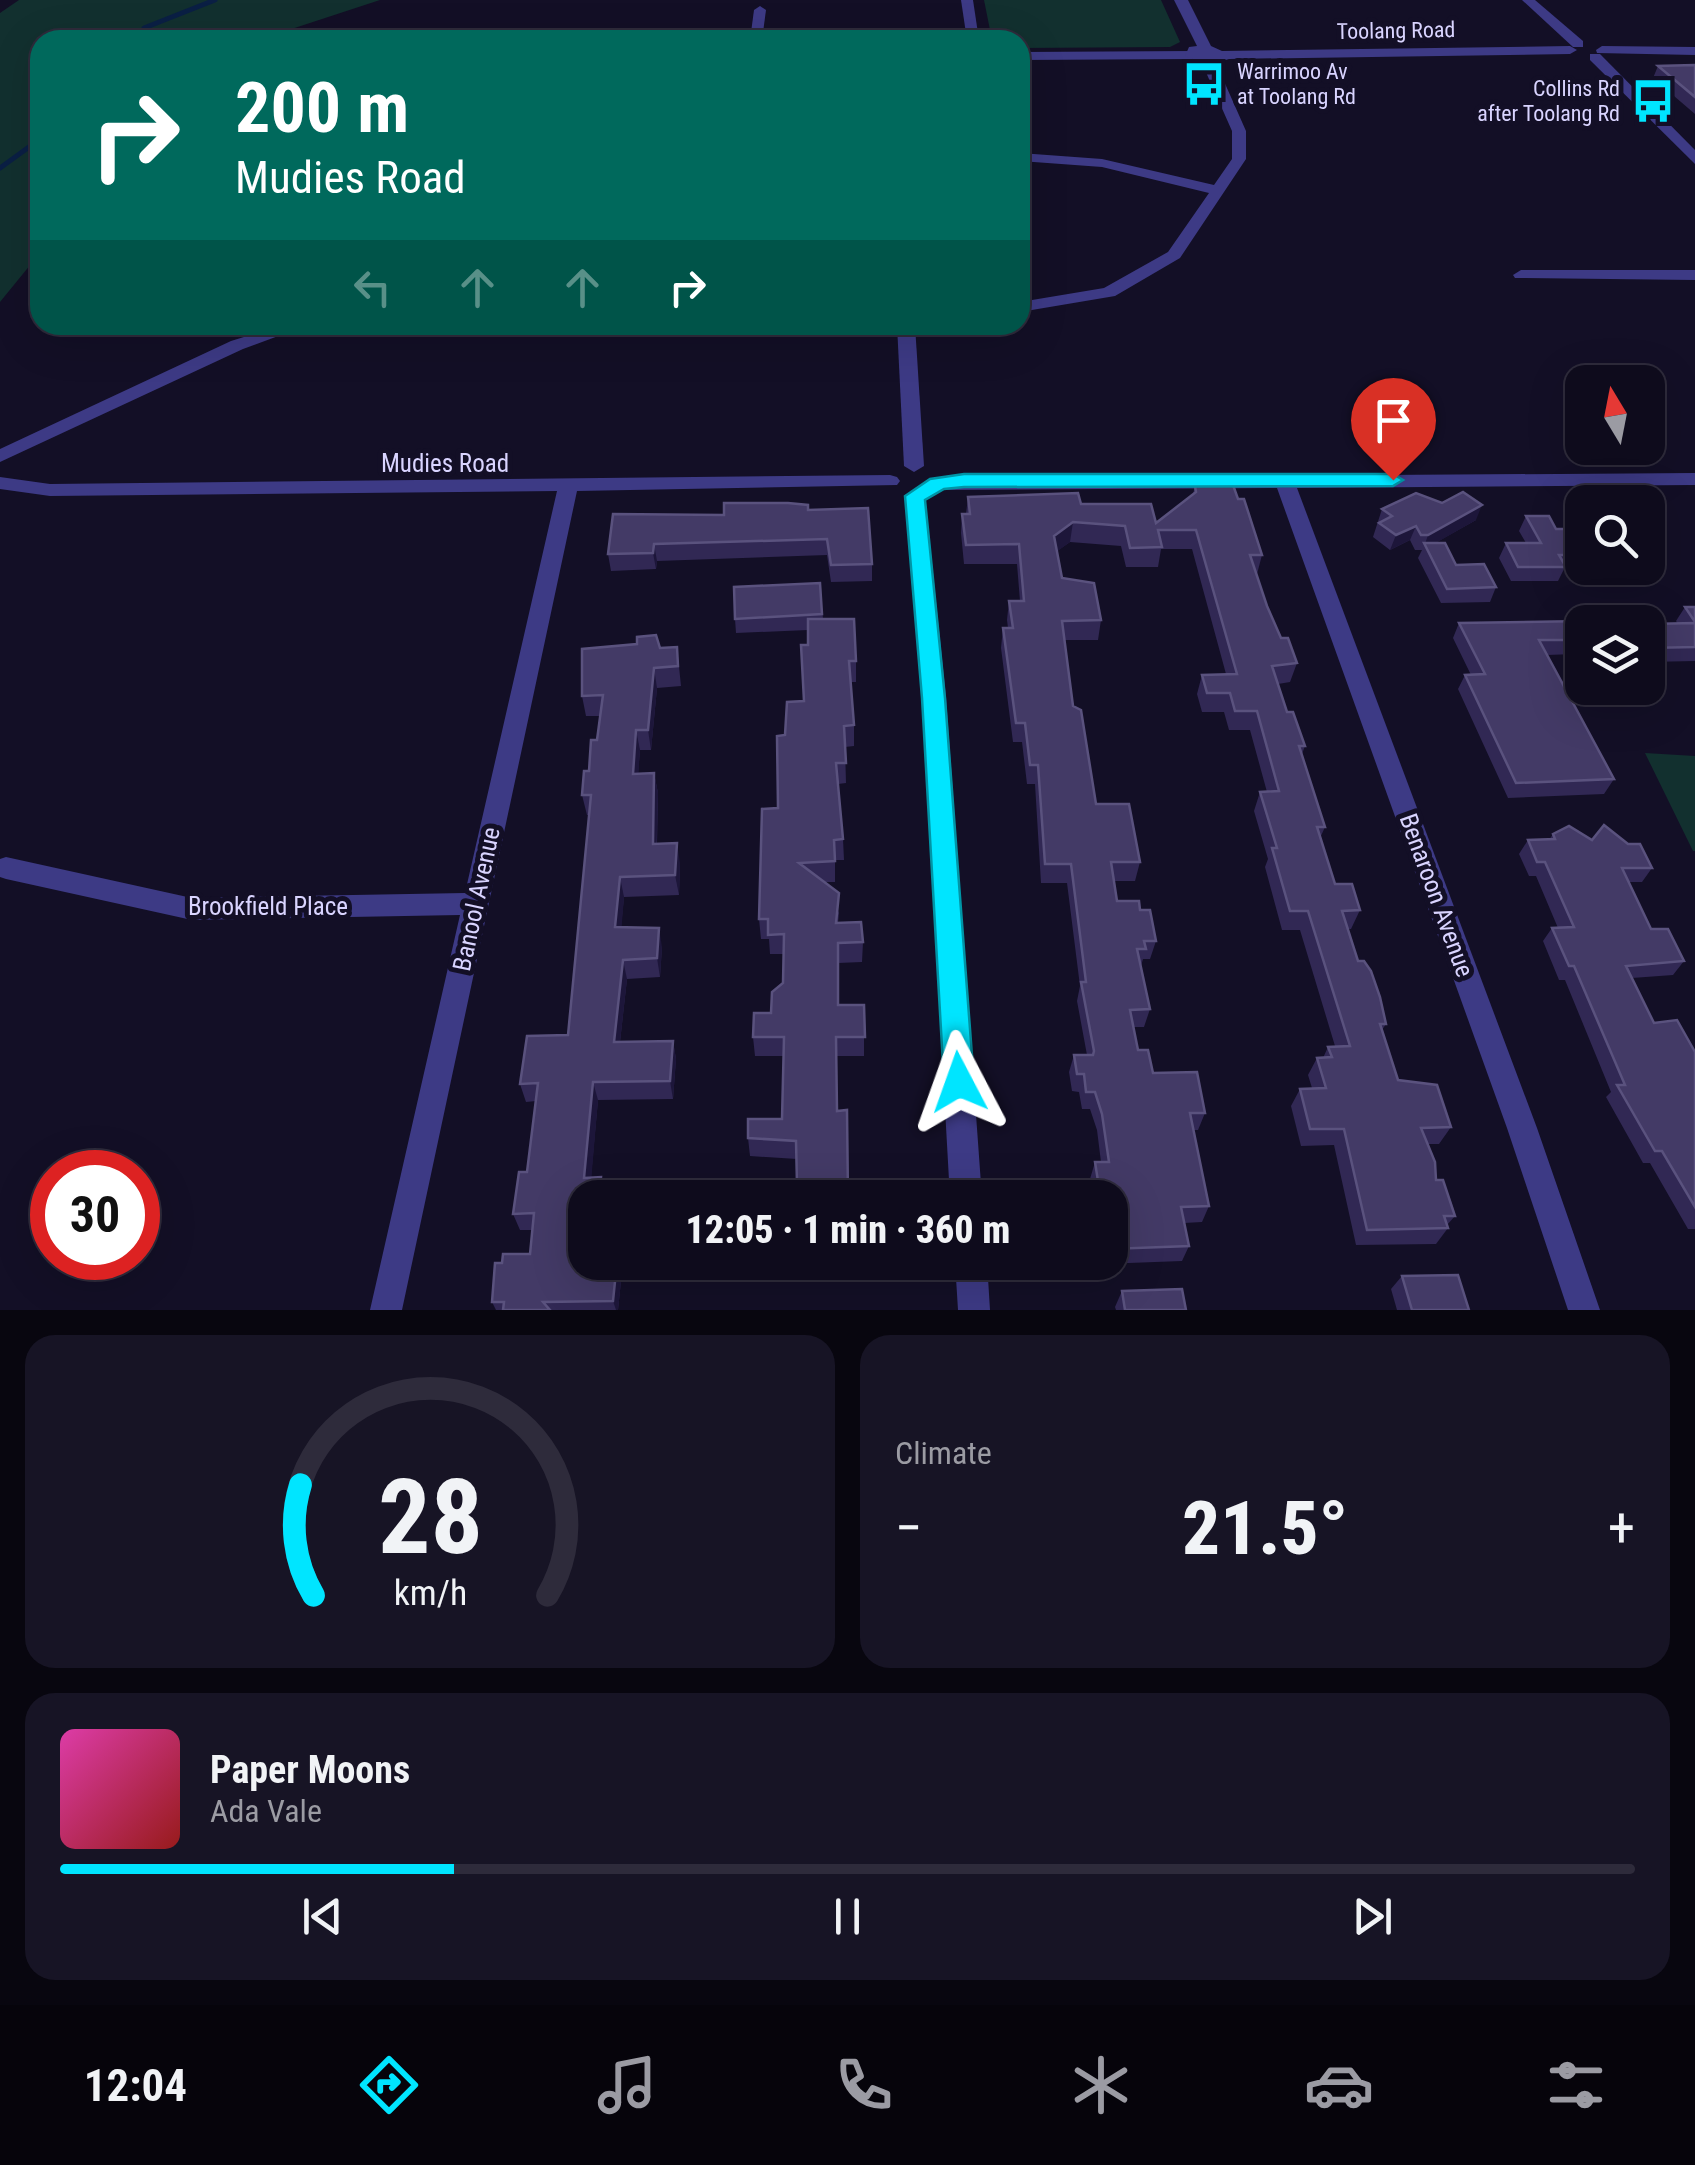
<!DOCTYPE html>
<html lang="en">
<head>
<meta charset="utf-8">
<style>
  body { margin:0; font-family:"Roboto Condensed",sans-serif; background:#171425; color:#f1f3f6; height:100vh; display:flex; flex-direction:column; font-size:38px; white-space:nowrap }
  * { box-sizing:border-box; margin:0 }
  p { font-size:32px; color:#9b9ba3 }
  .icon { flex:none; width:55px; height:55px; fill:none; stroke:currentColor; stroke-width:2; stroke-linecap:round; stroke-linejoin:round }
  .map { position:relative; height:1310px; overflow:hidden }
  .side { display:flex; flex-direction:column; gap:25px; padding:25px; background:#08060f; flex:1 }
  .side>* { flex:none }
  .guide { position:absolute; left:30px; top:30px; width:1000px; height:305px; border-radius:30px; box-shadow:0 10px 40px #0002,0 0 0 2px #2e2b3b; background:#00695c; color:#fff; overflow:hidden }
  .needle { width:65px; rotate:350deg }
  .buttons { position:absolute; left:1565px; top:365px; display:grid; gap:20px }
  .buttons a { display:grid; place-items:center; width:100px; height:100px; border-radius:20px; background:#0e0b1c; box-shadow:0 10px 40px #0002,0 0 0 2px #2e2b3b; font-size:50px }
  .speed { position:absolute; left:30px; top:1150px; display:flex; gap:20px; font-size:50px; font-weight:700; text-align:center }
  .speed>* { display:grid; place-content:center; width:130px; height:130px; border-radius:50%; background:#0e0b1c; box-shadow:0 10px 40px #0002,0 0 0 2px #2e2b3b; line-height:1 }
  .speed .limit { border:15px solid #d22; background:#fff; color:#111 }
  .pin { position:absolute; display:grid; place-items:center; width:85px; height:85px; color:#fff; margin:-102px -42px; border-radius:50% 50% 50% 0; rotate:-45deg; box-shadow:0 0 10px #0007 }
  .pin .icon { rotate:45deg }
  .me { position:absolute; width:110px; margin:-55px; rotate:356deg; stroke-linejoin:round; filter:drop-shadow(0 0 8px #0008) }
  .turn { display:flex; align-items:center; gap:35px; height:210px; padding:0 40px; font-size:45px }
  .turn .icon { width:130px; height:130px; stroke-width:2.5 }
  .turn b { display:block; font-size:70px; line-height:85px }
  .lanes { display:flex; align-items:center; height:95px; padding:0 40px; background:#0003; justify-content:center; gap:50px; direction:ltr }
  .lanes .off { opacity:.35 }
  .big { font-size:75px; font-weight:800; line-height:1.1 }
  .side .widget { flex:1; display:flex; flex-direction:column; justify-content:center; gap:15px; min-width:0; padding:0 35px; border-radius:30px; background:#171425 }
  .side .dial { align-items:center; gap:0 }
  .dial svg { height:260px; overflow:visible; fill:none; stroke:#2e2b3b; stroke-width:7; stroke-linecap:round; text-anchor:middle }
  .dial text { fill:#f1f3f6; stroke:none }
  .song { display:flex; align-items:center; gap:30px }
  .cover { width:120px; height:120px; border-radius:15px; background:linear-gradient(135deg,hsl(320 70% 55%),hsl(0 70% 35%)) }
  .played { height:10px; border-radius:5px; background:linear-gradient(90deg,#00e5ff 25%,#2e2b3b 25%) }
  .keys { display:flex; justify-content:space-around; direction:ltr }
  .heat { display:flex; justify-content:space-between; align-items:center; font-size:55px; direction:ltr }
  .side .tiles { flex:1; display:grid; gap:25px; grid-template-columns:1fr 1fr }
  .widget:last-child { grid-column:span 2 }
  .trip { position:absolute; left:568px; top:1180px; width:560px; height:100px; border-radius:30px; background:#0e0b1c; box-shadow:0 10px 40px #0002,0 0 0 2px #2e2b3b; font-weight:800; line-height:100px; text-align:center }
  .tab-bar { display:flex; height:160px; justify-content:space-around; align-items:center; background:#06040b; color:#9b9ba3 }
  .tab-bar .icon { width:70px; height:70px }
  .tab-bar .on { color:#00e5ff }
  .tab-bar b { font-size:45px; color:#f1f3f6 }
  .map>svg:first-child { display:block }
  .green { fill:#12302f }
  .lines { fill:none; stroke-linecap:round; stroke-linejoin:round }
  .stream { stroke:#0a1f44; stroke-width:5 }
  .minor { fill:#3d3a85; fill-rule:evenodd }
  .tertiary { fill:#3d3a85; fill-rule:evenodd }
  .wall { fill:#312854 }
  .shaded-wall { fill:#1d163a }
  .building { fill:#433a66; stroke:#5a527e; stroke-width:2.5 }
  .route { fill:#00e5ff; stroke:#0095a6; stroke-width:2.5 }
  .labels { text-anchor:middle; stroke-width:10; stroke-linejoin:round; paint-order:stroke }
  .far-street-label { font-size:22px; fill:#d9d4ff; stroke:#130f26 }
  .far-poi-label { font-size:22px; fill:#d9d4ff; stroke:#130f26; text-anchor:start }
  .street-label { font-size:25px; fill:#d9d4ff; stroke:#130f26 }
</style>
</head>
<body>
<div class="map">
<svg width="1695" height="1310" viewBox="0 0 1695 1310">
  <rect width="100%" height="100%" fill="#130f26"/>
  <g class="green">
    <polygon points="19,0 380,0 258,40 40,40 40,253 0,302 0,13"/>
    <polygon points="984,0 1161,0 1180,42 1170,47 1020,48 1020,40 992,40"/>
    <polygon points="1645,753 1695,756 1695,851 1693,851"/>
  </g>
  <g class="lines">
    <g class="stream">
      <polyline points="142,40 144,28 215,0"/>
      <polyline points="0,168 40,139"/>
    </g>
    <g class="minor">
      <polygon points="961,0 973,0 979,40 967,40"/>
      <polygon points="1522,0 1535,0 1583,41 1583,47 1573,47"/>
      <polygon points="760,6 766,10 762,40 750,40 754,10"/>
      <polygon points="1602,46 1695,47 1695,55 1597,53 1596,50"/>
      <polygon points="1020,52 1192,51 1198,55 1192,59 1020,60"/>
      <polygon points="1208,57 1215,61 1246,131 1246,159 1180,258 1115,296 1020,312 1020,302 1104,288 1168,252 1209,193 1102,167 1020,161 1020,153 1102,159 1214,185 1232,159 1232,131 1201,61"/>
      <polygon points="1521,270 1695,270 1695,280 1515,278 1513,275"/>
      <polygon points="282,325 308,325 243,349 0,462 0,449 231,341"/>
      <polygon points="897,325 915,325 924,466 914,472 904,466"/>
      <polygon points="1695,473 1695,485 1297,488 1537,1128 1600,1310 1568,1310 1507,1128 1277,488 938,490 928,484 938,478"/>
      <polygon points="890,475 897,477 900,481 897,485 577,491 402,1310 370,1310 460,915 192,920 6,879 0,877 0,859 6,857 192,898 465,893 557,491 50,496 0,489 0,477 50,484"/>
      <polygon points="915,490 925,496 946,697 982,1198 950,1198 922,697 905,496"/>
      <polygon points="955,1262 987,1262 990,1310 958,1310"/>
    </g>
    <g class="tertiary">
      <polygon points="1174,0 1188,0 1211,46 1222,51 1570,46 1577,50 1570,54 1229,59 1208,65 1185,56 1189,47 1197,46"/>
      <polygon points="1590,54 1600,54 1695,150 1695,164 1590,60"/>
    </g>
  </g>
  <g class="wall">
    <polygon points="1695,65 1695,114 1653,78 1658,66"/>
    <polygon points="1195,486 1238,499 1262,555 1257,574 1267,606 1281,638 1297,663 1290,682 1278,684 1287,712 1305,746 1302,754 1325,827 1320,838 1335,884 1360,910 1351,929 1348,929 1358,961 1386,1024 1382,1030 1398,1080 1451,1127 1439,1144 1427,1144 1436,1180 1455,1216 1447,1225 1448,1228 1436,1244 1356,1245 1334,1145 1301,1146 1291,1106 1300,1089 1312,1088 1308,1075 1317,1058 1323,1058 1328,1047 1335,1046 1300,930 1282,930 1265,867 1268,859 1254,811 1260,792 1267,792 1250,730 1229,730 1224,712 1202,712 1197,694 1202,675 1226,674 1192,549 1161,549 1158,567 1126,567 1121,546 1070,542 1057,551 1062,578 1101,620 1098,640 1065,640 1073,706 1096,804 1140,862 1135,881 1113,881 1117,901 1140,910 1156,941 1150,959 1143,959 1141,966 1150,1009 1144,1027 1134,1027 1138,1050 1153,1073 1205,1113 1198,1130 1193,1130 1209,1206 1202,1222 1184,1223 1189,1246 1182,1261 1102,1264 1102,1262 1110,1262 1110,1198 1090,1198 1092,1190 1090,1179 1095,1162 1101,1162 1097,1130 1090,1109 1082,1109 1079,1092 1072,1091 1069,1072 1074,1055 1087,1055 1077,1001 1080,986 1067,883 1041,883 1035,784 1027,784 1022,742 1013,742 1001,648 1003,628 1008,628 1007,620 1009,601 1020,601 1017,564 964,564 961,533 962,514 966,514 968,497 1081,504 1156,523 1193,494"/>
    <polygon points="1382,509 1476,520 1435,543 1456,565 1496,587 1490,602 1441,603 1418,558 1422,550 1415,550 1410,540 1390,550 1373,537"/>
    <polygon points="808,510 872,564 872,581 831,582 827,555 657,561 656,569 611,571 608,554"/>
    <polygon points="1526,516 1556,529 1582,529 1582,568 1600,568 1599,569 1564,569 1558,581 1511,581 1499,558 1506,543 1526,543 1519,531"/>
    <polygon points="820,583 823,619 856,661 856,682 851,682 854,725 854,746 845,747 846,783 838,784 843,839 844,860 835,860 835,882 825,882 839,913 838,923 863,942 862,962 838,963 838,1005 864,1005 864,1056 836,1056 797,1185 797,1159 750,1156 748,1138 782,1119 783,1056 755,1056 753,1037 771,1013 783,983 783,954 770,954 769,939 761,939 759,919 778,808 785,735 804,701 808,630 736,633 735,619"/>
    <polygon points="1685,607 1695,607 1695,661 1648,662 1648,622 1582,622 1582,664 1581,664 1575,654 1547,655 1614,779 1604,794 1508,798 1458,689 1465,675 1471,675 1453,638 1459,623 1647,620 1649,624 1678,624 1676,621"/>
    <polygon points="677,647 681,686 657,688 651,750 640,750 638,774 654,773 658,793 657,844 680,863 679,895 624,897 621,927 662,947 660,977 627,979 620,1042 673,1041 676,1059 673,1099 598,1100 591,1177 606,1194 606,1198 585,1198 585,1262 623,1262 618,1310 496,1310 492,1302 502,1263 530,1254 533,1230 520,1230 513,1214 527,1172 536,1101 526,1102 520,1084 568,1035 589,815 587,815 582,795 597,740 600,716 586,716 582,696 660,648"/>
    <polygon points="1553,834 1592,840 1652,868 1642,882 1628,882 1651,929 1684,961 1673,975 1632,978 1654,1023 1695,1052 1695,1229 1688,1229 1650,1163 1643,1163 1606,1097 1611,1092 1565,980 1559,980 1543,941 1552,928 1558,928 1536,876 1529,876 1519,854 1528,840 1549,840"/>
    <polygon points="746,1262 848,1262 848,1265 747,1269"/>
    <polygon points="1402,1276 1469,1310 1397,1310 1391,1289"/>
    <polygon points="1122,1291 1186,1310 1116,1310 1115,1307"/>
  </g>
  <g class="shaded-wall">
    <polygon points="1482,505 1476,520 1427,548 1425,544 1428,535"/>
    <polygon points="1073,522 1070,542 1051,556 1054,536"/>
    <polygon points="1416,526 1410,540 1390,550 1396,535"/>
    <polygon points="654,544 657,561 656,569 653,553"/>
    <polygon points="654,668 657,688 651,750 648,730"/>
    <polygon points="636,730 640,750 637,794 633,774"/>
    <polygon points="654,773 658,793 656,864 653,844"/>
    <polygon points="677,843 680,863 679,895 675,875"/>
    <polygon points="620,877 624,897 620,947 615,927"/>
    <polygon points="659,928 662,947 660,977 657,958"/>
    <polygon points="623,960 627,979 618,1060 614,1042"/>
    <polygon points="673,1041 676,1059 673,1099 670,1081"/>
    <polygon points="593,1082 598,1100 590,1194 584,1178"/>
    <polygon points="601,1177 606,1194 606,1198 599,1198"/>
    <polygon points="617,1262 623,1262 618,1310 616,1310 613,1301"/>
  </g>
  <g class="building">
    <polygon points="1695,65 1695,97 1658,66"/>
    <polygon points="1233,485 1238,499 1244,499 1262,555 1250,555 1267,606 1281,638 1288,638 1297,663 1272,666 1287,712 1293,712 1305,746 1299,746 1325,827 1317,827 1335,884 1352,884 1360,910 1342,911 1358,961 1364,961 1371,971 1380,997 1386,1024 1380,1024 1398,1080 1437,1085 1451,1127 1421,1128 1435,1162 1436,1180 1443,1180 1455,1216 1444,1216 1448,1228 1367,1230 1344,1129 1310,1129 1300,1089 1326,1088 1317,1058 1332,1057 1328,1047 1350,1046 1308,911 1290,911 1272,848 1277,848 1260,792 1279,791 1257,711 1235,711 1230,693 1207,693 1202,675 1237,674 1196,530 1158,530 1162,547 1130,548 1125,526 1073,522 1054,536 1062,578 1094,583 1101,620 1062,621 1073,706 1081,710 1096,804 1129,804 1140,862 1111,862 1117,901 1139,901 1140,910 1150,910 1156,941 1144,941 1146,949 1137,949 1150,1009 1130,1010 1138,1050 1148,1050 1153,1073 1197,1072 1205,1113 1190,1113 1209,1206 1181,1207 1189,1246 1110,1249 1110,1198 1098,1198 1095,1181 1098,1181 1095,1162 1109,1162 1102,1114 1095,1092 1086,1092 1084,1074 1077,1074 1074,1055 1093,1055 1094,1051 1081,982 1086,982 1071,864 1045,864 1038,765 1030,765 1025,723 1016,723 1003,628 1013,628 1009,601 1024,601 1019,544 966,545 962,514 970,514 968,497 1078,493 1081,504 1151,504 1156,523 1196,492 1195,486"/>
    <polygon points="1463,492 1482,505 1428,535 1421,535 1416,526 1396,535 1379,523 1392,516 1382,509 1416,493 1442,503"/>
    <polygon points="724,503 788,503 808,505 808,510 868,508 872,564 831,565 827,539 654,544 653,553 608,554 613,514 724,515"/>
    <polygon points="1526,516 1549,516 1556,529 1582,529 1582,555 1559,555 1566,567 1518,567 1506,543 1541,543"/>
    <polygon points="1424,543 1445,543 1456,565 1484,564 1496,587 1447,589"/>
    <polygon points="820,583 822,614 735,619 734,587"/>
    <polygon points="1685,607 1695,607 1695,622"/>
    <polygon points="808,619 854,619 856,661 849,661 854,725 844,726 846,763 836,763 843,839 834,840 835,861 799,863 839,893 836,923 861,922 863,942 838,943 838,1005 864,1005 865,1037 836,1037 837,1111 847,1110 848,1198 746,1198 746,1186 797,1185 796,1141 748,1138 748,1119 782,1119 784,1037 753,1037 754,1013 771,1013 772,992 783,983 784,934 768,935 768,919 759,919 762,809 778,808 777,736 785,735 787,702 804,701 801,645 808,645"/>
    <polygon points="1647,620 1649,624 1695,623 1695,647 1648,648 1648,622 1582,622 1582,640 1539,640 1614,779 1516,783 1465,675 1485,674 1459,623"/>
    <polygon points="656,635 660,648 677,647 678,666 654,668 648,730 636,730 633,774 654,773 653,844 677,843 675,875 620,877 615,927 659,928 657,958 623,960 614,1042 673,1041 670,1081 593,1082 584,1178 601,1177 599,1198 585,1198 585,1262 617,1262 613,1301 543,1302 550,1310 503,1310 504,1302 492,1302 495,1263 502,1263 503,1254 530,1254 534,1213 513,1214 519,1172 527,1172 538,1083 520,1084 527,1036 568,1035 591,795 582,795 584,771 589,771 591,740 597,740 603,695 582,696 582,649 637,644 637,637"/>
    <polygon points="1604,825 1628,844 1640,844 1652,868 1622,868 1651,929 1668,929 1684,961 1626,966 1654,1023 1677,1020 1695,1052 1695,1207 1662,1151 1655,1151 1617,1085 1625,1085 1574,966 1569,966 1552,928 1574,927 1545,862 1537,862 1528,840 1555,839 1553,834 1569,826 1592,840"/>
    <polygon points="1458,1275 1469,1310 1412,1310 1402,1276"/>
    <polygon points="1182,1289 1186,1310 1125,1310 1122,1291"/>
  </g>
  <polygon class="route" points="964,474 1393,474 1403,480 1393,486 964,487 944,489 925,500 945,698 974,1082 969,1092 959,1096 948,1092 944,1082 922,698 905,496 930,479"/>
  <defs>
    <g id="bus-bare" transform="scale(3.45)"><path d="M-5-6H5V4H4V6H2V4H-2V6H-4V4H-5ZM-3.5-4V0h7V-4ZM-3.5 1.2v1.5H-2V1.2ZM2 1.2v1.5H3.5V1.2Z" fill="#00e5ff" stroke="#130f26" stroke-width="2.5" paint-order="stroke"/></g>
  </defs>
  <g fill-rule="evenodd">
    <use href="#bus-bare" x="1204" y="84"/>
    <use href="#bus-bare" x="1653" y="101"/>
  </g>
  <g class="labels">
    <g class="far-street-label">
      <text transform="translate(1396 30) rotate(-1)" y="8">Toolang Road</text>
    </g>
    <g class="far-poi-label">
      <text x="1237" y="79">Warrimoo Av<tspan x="1237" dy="25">at Toolang Rd</tspan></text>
      <text x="1620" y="96" text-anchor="end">Collins Rd<tspan x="1620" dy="25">after Toolang Rd</tspan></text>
    </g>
    <g class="street-label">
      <text x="445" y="472">Mudies Road</text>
      <text transform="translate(1437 895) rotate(70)" y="9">Benaroon Avenue</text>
      <text transform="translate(476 899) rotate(-78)" y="9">Banool Avenue</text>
      <text x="268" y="915">Brookfield Place</text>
    </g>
  </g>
</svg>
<div class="buttons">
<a><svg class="needle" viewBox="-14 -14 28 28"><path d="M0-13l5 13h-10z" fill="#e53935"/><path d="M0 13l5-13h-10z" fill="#9b9ba3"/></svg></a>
<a><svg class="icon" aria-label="search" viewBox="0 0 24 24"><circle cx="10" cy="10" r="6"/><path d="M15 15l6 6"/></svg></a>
<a><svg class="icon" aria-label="layers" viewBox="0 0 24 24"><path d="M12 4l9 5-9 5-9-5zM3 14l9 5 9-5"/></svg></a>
</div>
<div class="speed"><div class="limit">30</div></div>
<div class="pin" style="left:1393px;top:480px;background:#d93025"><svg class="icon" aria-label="arrive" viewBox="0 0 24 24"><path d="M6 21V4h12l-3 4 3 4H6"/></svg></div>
<svg class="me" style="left:959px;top:1082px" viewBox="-20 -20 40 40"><path d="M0-17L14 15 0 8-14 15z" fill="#00e5ff" stroke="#fff" stroke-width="4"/></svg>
<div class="trip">12:05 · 1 min · 360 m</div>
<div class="guide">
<div class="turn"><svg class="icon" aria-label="right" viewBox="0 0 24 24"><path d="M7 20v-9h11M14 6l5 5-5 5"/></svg><div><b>200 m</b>Mudies Road</div></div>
<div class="lanes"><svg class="icon off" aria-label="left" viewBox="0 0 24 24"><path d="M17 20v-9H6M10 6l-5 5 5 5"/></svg><svg class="icon off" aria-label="ahead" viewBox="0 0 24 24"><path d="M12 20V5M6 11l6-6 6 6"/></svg><svg class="icon off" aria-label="ahead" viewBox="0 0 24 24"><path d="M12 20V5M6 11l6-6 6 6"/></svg><svg class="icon" aria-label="right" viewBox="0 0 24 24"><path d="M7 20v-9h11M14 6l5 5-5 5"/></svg></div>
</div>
</div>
<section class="side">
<div class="tiles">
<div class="widget dial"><svg viewBox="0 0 100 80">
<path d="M14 69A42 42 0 1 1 86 69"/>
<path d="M14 69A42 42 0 0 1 10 35" stroke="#00e5ff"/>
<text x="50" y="56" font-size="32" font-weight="700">28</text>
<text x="50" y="72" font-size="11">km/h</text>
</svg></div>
<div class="widget"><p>Climate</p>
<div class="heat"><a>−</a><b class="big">21.5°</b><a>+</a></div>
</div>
<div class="widget">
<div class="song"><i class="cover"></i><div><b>Paper Moons</b><p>Ada Vale</p></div></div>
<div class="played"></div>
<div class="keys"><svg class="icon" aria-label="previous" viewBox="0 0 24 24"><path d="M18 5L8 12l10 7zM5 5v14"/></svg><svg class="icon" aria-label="pause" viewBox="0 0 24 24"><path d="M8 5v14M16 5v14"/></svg><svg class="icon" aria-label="next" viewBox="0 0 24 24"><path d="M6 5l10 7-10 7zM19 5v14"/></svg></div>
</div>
</div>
</section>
<nav class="tab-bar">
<b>12:04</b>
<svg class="icon on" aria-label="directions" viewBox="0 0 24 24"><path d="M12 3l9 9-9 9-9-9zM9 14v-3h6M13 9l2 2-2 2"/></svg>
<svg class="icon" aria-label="music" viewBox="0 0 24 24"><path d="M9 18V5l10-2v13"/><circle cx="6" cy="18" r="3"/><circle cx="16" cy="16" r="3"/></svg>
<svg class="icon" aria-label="phone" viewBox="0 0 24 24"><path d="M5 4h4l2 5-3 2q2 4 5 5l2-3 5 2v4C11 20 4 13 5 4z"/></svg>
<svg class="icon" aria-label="climate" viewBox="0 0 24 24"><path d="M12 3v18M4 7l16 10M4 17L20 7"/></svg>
<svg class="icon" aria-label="car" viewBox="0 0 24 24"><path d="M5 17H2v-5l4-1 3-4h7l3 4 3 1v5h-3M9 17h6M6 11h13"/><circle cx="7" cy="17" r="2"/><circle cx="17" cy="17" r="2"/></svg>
<svg class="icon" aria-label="filters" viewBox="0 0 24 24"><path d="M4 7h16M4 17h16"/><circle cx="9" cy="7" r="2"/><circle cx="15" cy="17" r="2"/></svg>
</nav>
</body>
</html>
